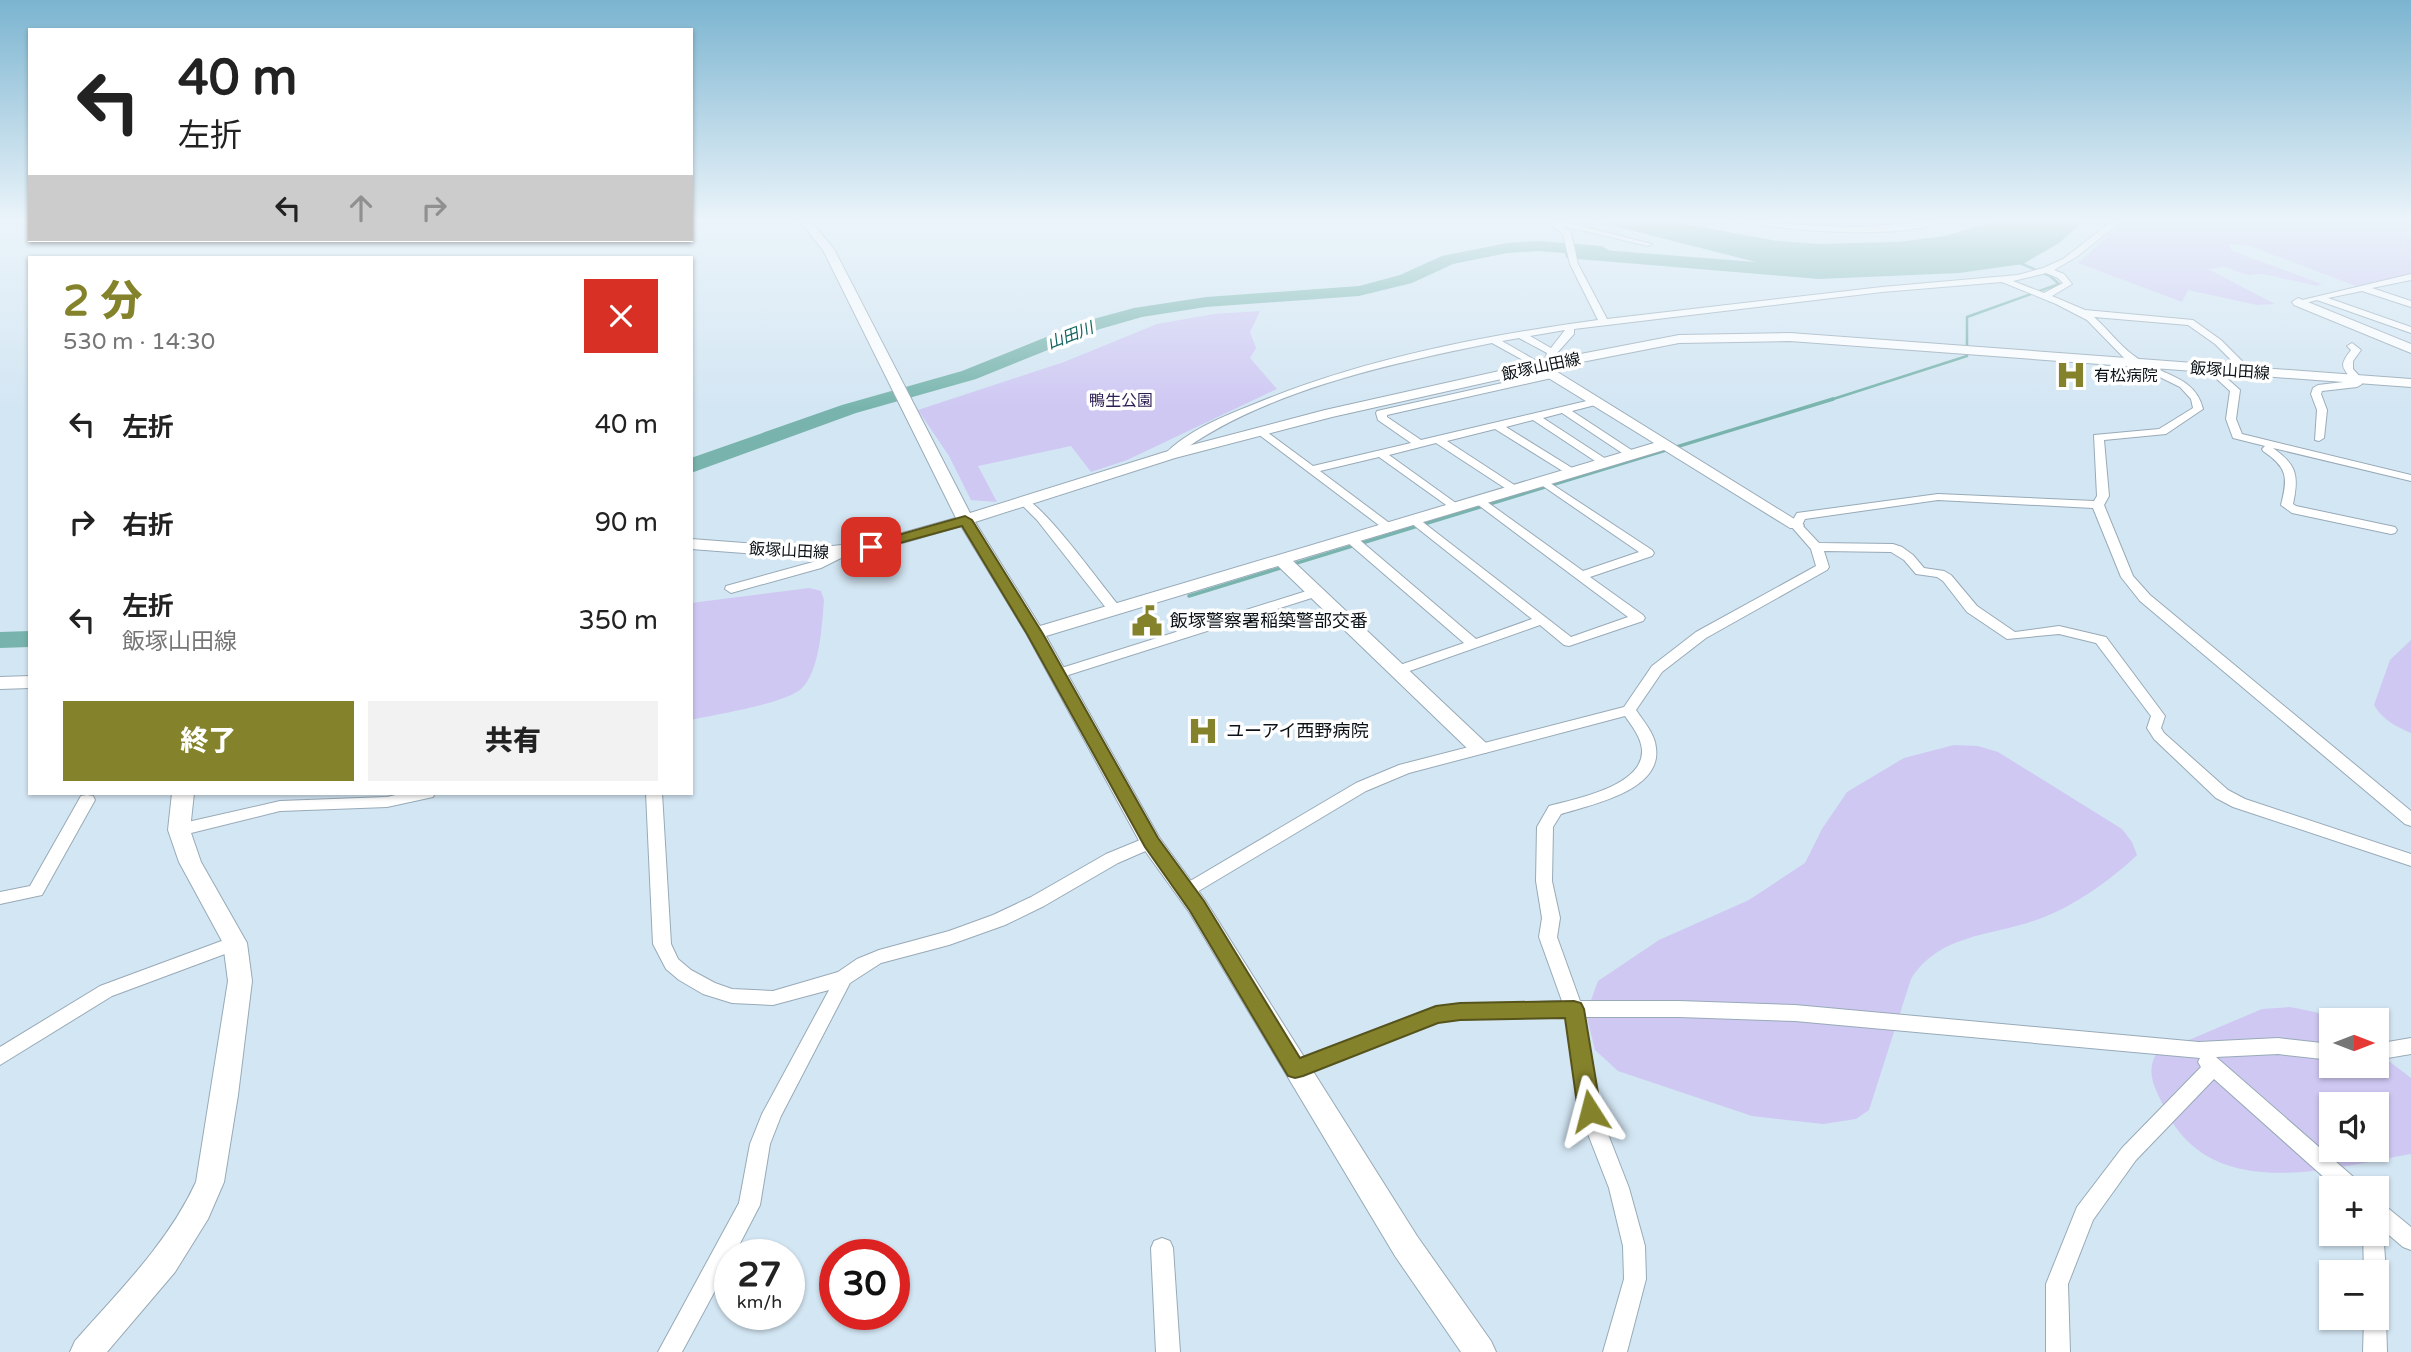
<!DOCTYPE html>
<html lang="ja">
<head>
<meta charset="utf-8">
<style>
	body { margin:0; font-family:"Varela Round","Noto Sans JP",sans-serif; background:#f2f2f2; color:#222; height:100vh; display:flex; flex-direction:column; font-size:26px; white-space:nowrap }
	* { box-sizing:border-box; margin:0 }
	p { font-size:23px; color:#767676 }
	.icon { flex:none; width:38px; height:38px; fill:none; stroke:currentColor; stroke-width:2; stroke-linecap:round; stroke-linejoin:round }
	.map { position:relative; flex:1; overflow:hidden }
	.details { position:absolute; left:28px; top:256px; width:665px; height:539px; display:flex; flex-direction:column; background:#fff; border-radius:0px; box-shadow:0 2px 5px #0004 }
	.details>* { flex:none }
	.top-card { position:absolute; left:28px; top:28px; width:665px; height:214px; border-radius:0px; box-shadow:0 2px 5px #0004; background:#fff; color:#222; overflow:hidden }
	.needle { width:46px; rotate:90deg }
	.controls { position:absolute; left:2319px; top:1008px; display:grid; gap:14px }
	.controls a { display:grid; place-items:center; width:70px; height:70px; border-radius:0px; background:#fff; box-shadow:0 2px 5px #0004; font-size:35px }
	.speed { position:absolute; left:714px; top:1239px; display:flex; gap:14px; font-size:35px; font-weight:700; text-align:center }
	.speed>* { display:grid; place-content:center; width:91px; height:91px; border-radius:50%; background:#fff; box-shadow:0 2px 5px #0004; line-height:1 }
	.speed small { font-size:18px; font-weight:400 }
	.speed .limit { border:10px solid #d22; background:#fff; color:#111 }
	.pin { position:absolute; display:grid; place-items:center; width:60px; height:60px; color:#fff; margin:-30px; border-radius:14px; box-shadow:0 4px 10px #0006 }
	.me { position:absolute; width:77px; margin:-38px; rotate:351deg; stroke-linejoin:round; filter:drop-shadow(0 0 5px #0008) }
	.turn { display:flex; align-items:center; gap:24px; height:147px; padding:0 35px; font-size:32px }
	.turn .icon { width:91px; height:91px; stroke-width:2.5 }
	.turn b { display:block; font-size:49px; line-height:60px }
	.lanes { display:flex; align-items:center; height:66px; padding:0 35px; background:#0003; justify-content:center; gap:35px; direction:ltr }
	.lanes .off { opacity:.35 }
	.round { display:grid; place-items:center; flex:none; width:74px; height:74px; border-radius:0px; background:#f2f2f2 }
	.summary { display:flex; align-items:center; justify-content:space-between; height:119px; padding:0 35px }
	h1 { font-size:42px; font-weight:800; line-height:52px; color:#84822b }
	.action { display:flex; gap:14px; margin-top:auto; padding:14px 35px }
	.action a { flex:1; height:80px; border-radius:0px; background:#84822b; color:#fff; font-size:28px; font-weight:800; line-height:80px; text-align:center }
	.action a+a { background:#f2f2f2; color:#222 }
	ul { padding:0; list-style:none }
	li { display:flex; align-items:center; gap:21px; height:98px; padding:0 35px }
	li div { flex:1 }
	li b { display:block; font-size:26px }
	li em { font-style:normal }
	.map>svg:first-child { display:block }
</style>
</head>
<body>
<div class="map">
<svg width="2411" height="1352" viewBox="0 0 2411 1352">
	<rect width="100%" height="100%" fill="#d3e6f3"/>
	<g fill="#cfc8f3" fill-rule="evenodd">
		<path d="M2126 219H2411V274L2356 286 2250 246 2229 244 2232 251 2322 284 2317 286 2263 274 2248 275 2224 267 2208 269 2275 304 2257 305 2188 290 2182 302 2078 263Z"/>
		<path d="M1260 311 1250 332 1256 348 1250 358 1277 389 1127 460 1091 472 1071 446 978 466 997 502 971 500 949 456 918 410 1064 362 1157 324 1214 314Z"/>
		<path d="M809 588 821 591 824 600C822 624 820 672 801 689 784 704 716 714 691 720V603Z"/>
		<path d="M2411 640V733C2395 726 2383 720 2374 705L2390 660Z"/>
		<path d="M1954 745 1978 746 1998 752 2122 829 2132 842 2137 855C2111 880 2073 907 2039 919 1994 936 1940 933 1911 979L1869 1110 1856 1119 1823 1124 1752 1116 1618 1071 1595 1050 1586 1014 1598 981 1659 940 1749 900 1805 863 1822 829 1847 792 1904 758Z"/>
		<path d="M2290 1007 2315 1012 2332 1020 2331 1066H2376L2377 1052 2411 1078V1154C2330 1168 2211 1205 2165 1109 2156 1090 2145 1074 2156 1054L2262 1009ZM2331 1104H2376V1150H2331Z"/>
	</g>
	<path fill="#78b4ad" d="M1587 219H1658L1777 241 1819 244 1898 242 1945 236 2002 219H2086L2059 243 2023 264 1959 273 1819 279 1566 258 1564 247 1756 262Z"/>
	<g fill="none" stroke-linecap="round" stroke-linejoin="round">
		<path stroke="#78b4ad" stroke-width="2.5" d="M1827 401 1967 356V317L2059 284 2050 276 2020 263"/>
		<path stroke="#78b4ad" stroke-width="3.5" d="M1189 596 1833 399"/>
		<g fill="#78b4ad" fill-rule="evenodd">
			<path d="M1538 241 1602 246 1610 251 1602 256 1538 251 1507 253 1453 264 1412 283 1359 296 1206 307 1142 317 1100 329 976 379 856 413 691 473V458L842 405 962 371 1086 321 1134 308 1206 297 1359 286 1400 275 1442 256 1507 243Z"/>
			<path d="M30 631V647L0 648V632Z"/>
		</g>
		<g stroke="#98aab7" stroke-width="2">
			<g id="street">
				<path d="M1544 219H1553L1652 244 1648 246 1563 226 1571 233 1578 264 1607 319 1882 287 2018 275 2043 268 2063 259 2115 219H2124L2078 256 2054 270 2064 274 2072 284 2052 296 2085 310 2193 320 2221 340 2252 371 2244 373 2215 344 2188 325 2094 317C2108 329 2118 344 2133 355 2157 375 2195 374 2203 409L2166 434 2104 440 2109 496 2104 505 2133 576 2150 595 2411 811V826L2405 824 2140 601 2121 577 2093 508 1938 500 1805 519 1802 525 1819 543 1893 544 1902 547 1913 555 1924 568 1944 571 1951 575 1977 606 2015 632 2059 626 2106 637 2165 716 2161 728 2164 733 2228 790 2245 799 2411 854V866L2233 807 2216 798 2154 739 2147 728 2151 716 2096 643 2059 634 2007 639 1967 612 1943 581 1937 577 1916 574 1904 560 1891 552 1824 551 1829 567 1827 570 1706 638 1662 672 1636 710C1644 722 1655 734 1656 748 1662 791 1590 805 1561 814L1553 827 1552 881 1560 918 1557 937 1580 1001H1679L1795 1005 2199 1042 2278 1038 2331 1044V1060L2278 1054 2216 1057 2358 1181 2361 1188H2336L2214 1079 2136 1160 2093 1220 2068 1284 2070 1352H2046V1284L2077 1207 2122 1148 2201 1067 2198 1062 2200 1058 1795 1021 1679 1017H1584L1599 1111 1629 1188 1645 1246 1646 1279 1627 1352H1603L1624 1279 1623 1246 1609 1188 1579 1111 1566 1017H1518L1437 1021 1302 1075 1295 1077 1288 1075 1285 1069 1288 1063 1436 1006 1562 1001 1539 937 1542 918 1536 881 1537 827 1549 806C1575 799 1644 786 1642 750 1641 737 1632 726 1625 716L1409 773 1366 791 1192 895 1186 897 1180 895 1178 891 1180 887 1356 783 1399 765 1624 707 1652 666 1696 632 1816 566 1811 549 1790 525 1797 513 1938 494 2094 501 2097 496 2094 435 2159 429 2193 408 2191 399 2180 387 2127 361 2087 320 2056 304 2002 282 1882 292 1574 329V334L1557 353 1555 359 1558 363 1553 366 1545 360 1547 353 1519 338 1502 341 1542 364 1544 366 1539 369 1492 343C1388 364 1259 392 1174 457L1170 458 1164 455C1187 431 1222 417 1252 405 1362 359 1481 336 1598 320L1570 264 1563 234ZM2046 273 2058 278 2063 283 2044 293 2013 281ZM1565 330 1551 348 1530 336Z"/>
				<path d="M1730 219 1812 226 1865 227 1946 219C1908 240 1811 231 1767 226 1755 225 1740 224 1730 219Z"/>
				<path d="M2411 274V280L2372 288 2411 301V307L2362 291 2328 298 2411 327V333L2317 300 2298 305 2294 302Z"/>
				<path d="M2352 343 2361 350 2353 361V369L2362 379V384L2357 387 2322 391 2321 394 2327 410 2324 438 2319 441 2315 440 2317 410 2311 394 2313 388 2318 385 2352 381C2343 366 2338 367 2351 350L2347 346Z"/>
				<path d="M2207 366H2213L2240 390 2236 419 2242 434 2411 475V481L2273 448C2297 465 2299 476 2293 504L2296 506 2395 527 2397 530 2395 533 2391 534 2292 513 2281 505C2288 477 2288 468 2263 451L2262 449 2265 446 2233 438 2226 419 2230 391 2207 370Z"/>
				<path d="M1552 372 1556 373V377L1387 415V417L1421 440 1595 399 1599 400V404L1572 411 1636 453V457H1628L1562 413 1543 418 1609 461V465H1601L1533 420 1506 427 1577 471V475H1569L1495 429 1447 441 1519 488V492H1511L1436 443 1389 455 1460 506V510L1456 512 1379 457 1320 471 1392 525 1394 528 1392 531 1388 532 1254 431 1255 429H1263L1313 466 1411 443 1378 420 1376 413 1377 411Z"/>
				<path d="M1544 479 1652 550 1654 553 1652 556 1590 577 1643 615 1645 618 1643 621 1569 646 1564 645 1540 625 1404 673H1394L1392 670 1394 667 1464 643 1347 542 1345 539 1347 536H1355L1476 639 1532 619 1411 523V517L1415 516 1571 637 1628 617 1473 501 1479 498 1483 499 1583 571 1639 552 1540 484V480Z"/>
				<path d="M1025 499C1045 506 1102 586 1120 607L1122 610 1120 613H1110L1037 520 1021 504V500Z"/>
				<path d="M843 548 847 549 849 552 847 555 821 568 731 593 725 589 726 586 813 562Z"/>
				<path d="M1316 588 1322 592 1321 595 1062 677 1057 678 1050 674 1052 671Z"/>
				<path d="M404 793H435L433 797 387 807 280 811 179 836 173 834 171 830 173 826 179 824 280 801 387 797Z"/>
				<path d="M646 793H662L671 944 678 959 691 970 715 983 732 989 773 991 838 972 857 959 879 950 949 931 993 915 1031 897 1106 854 1145 838H1157L1159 842 1157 846 1118 863 1044 906 1005 925 949 945 881 963 850 983 781 1116 770 1144 760 1205 734 1255H730V1263L682 1352H658L739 1203 750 1144 762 1114 829 990 773 1005 732 1003 703 994 679 980 666 969 653 944Z"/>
				<path d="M87 795 93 796 95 800 42 895 0 904V892L30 886 81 796Z"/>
				<path d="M235 936 241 938 244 943 241 948 112 996 0 1065V1047L100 986Z"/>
				<path d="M2411 1038V1054L2376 1060V1044Z"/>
				<path d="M2376 1201 2383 1204 2411 1227V1250L2403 1247 2383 1230 2386 1272 2383 1280 2376 1282V1272H2364L2363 1234H2376Z"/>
				<path d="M1162 1238 1170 1241 1173 1248 1180 1352H1156L1151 1248 1154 1241Z"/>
				<path d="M2376 1307 2383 1310 2386 1318 2387 1352H2363L2364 1318H2376Z"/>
			</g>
		</g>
		<g stroke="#98aab7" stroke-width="2">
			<g id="secondary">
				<path d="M798 219H809L834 249 970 513 1165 452 1325 410 1539 362 1679 335 1790 333 2411 379V387L1790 341 1679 343 1551 368 1804 525 1802 528H1790L1664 450 1293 561 1486 743 1489 748 1486 753H1472L1278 566 1046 636 1159 837 1205 900 1417 1236 1491 1341 1496 1352H1461L1395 1256 1189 912 1143 848 1026 633 961 526 871 552 813 558 691 549V539L813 548 870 542 956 518 823 250ZM1537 371 1654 443 1040 626 975 522 1175 458 1332 417Z"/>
				<path d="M2298 298 2411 344V353L2294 305 2292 302Z"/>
				<path d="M30 676V688L0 689V677Z"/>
				<path d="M172 793H194L190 830 201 862 247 943 252 981 238 1095 224 1182 208 1219 175 1272 107 1352H70L75 1341C119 1291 168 1243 196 1182L228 981 223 943 179 862 168 830Z"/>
			</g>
		</g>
		<use href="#street" fill="#fff" fill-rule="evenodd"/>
		<use href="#secondary" fill="#fff" fill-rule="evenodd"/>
	</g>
	<linearGradient id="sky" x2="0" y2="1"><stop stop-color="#7bb4d0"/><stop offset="0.54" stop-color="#ebf4fa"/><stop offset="1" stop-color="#ebf4fa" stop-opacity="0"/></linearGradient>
	<rect width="2411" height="408" fill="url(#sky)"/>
	<path fill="#84822b" stroke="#56541c" stroke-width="2" d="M965 516 972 520 1043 634 1158 838 1204 901 1300 1058 1436 1006 1460 1003 1574 1001 1581 1003 1584 1009 1601 1111 1598 1118 1590 1121 1582 1118 1578 1111 1565 1018 1460 1020 1438 1023 1303 1076 1295 1078 1288 1076 1190 911 1145 847 1027 634 962 526 871 551 864 547 866 544Z"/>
	<defs>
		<g id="hospital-bare" transform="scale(2.415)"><path d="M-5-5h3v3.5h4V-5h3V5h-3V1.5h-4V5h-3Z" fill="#84822b" stroke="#fff" stroke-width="2.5" paint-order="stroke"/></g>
		<g id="civic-bare" transform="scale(2.415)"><path d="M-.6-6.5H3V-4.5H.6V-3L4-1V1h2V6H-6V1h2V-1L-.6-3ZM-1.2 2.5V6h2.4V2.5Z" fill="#84822b" stroke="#fff" stroke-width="2.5" paint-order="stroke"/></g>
	</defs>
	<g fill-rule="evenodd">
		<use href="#hospital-bare" x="2071" y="375"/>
		<use href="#civic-bare" x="1147" y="621"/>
		<use href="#hospital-bare" x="1203" y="731"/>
	</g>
	<g text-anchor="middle" stroke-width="7" stroke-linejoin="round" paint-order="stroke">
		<g font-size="16" font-style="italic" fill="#0f635d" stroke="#fff">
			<text transform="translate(1070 335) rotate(-21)" y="6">山田川</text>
		</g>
		<g font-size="16" fill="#0b1116" stroke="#fff">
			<text transform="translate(1541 366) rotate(-12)" y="6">飯塚山田線</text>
			<text transform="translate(2230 370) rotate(4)" y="6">飯塚山田線</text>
			<text transform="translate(789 550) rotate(3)" y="6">飯塚山田線</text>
		</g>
		<g font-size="16" fill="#0b1116" stroke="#fff" text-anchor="start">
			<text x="2094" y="381">有松病院</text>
		</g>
		<g font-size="16" fill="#2c1e53" stroke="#fff">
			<text x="1121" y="406">鴨生公園</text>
		</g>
		<g font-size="18" fill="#0b1116" stroke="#fff" text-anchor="start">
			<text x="1170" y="627">飯塚警察署稲築警部交番</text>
			<text x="1226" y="737">ユーアイ西野病院</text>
		</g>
	</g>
</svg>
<div class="controls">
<a><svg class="needle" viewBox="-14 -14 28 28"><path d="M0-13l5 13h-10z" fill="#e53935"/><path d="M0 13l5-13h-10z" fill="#767676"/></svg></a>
<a><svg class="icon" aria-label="sound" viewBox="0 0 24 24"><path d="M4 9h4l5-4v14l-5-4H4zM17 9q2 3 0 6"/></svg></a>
<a>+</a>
<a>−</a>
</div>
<div class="speed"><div>27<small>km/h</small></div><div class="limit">30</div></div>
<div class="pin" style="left:871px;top:547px;background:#d93025"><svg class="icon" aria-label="arrive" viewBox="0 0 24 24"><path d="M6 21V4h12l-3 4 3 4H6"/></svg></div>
<svg class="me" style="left:1590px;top:1111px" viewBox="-20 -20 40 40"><path d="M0-17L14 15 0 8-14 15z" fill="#84822b" stroke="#fff" stroke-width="4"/></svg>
<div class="top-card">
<div class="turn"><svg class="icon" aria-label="left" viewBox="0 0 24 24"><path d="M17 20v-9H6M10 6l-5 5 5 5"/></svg><div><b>40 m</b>左折</div></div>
<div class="lanes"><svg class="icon" aria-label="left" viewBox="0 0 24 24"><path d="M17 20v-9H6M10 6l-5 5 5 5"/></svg><svg class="icon off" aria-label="ahead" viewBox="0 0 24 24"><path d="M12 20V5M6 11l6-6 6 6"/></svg><svg class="icon off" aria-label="right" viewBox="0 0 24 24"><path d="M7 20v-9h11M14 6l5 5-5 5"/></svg></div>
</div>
<section class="details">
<div class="summary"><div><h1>2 分</h1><p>530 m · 14:30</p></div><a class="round" style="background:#d93025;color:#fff"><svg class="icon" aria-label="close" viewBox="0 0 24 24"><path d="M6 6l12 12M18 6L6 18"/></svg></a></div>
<ul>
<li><svg class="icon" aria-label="left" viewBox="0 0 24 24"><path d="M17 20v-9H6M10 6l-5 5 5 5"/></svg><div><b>左折</b></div><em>40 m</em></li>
<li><svg class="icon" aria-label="right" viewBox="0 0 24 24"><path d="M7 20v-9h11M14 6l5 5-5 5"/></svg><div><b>右折</b></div><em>90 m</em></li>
<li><svg class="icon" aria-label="left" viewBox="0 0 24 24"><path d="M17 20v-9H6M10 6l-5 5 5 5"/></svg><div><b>左折</b><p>飯塚山田線</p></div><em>350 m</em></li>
</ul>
<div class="action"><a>終了</a><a>共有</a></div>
</section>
</div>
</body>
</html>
